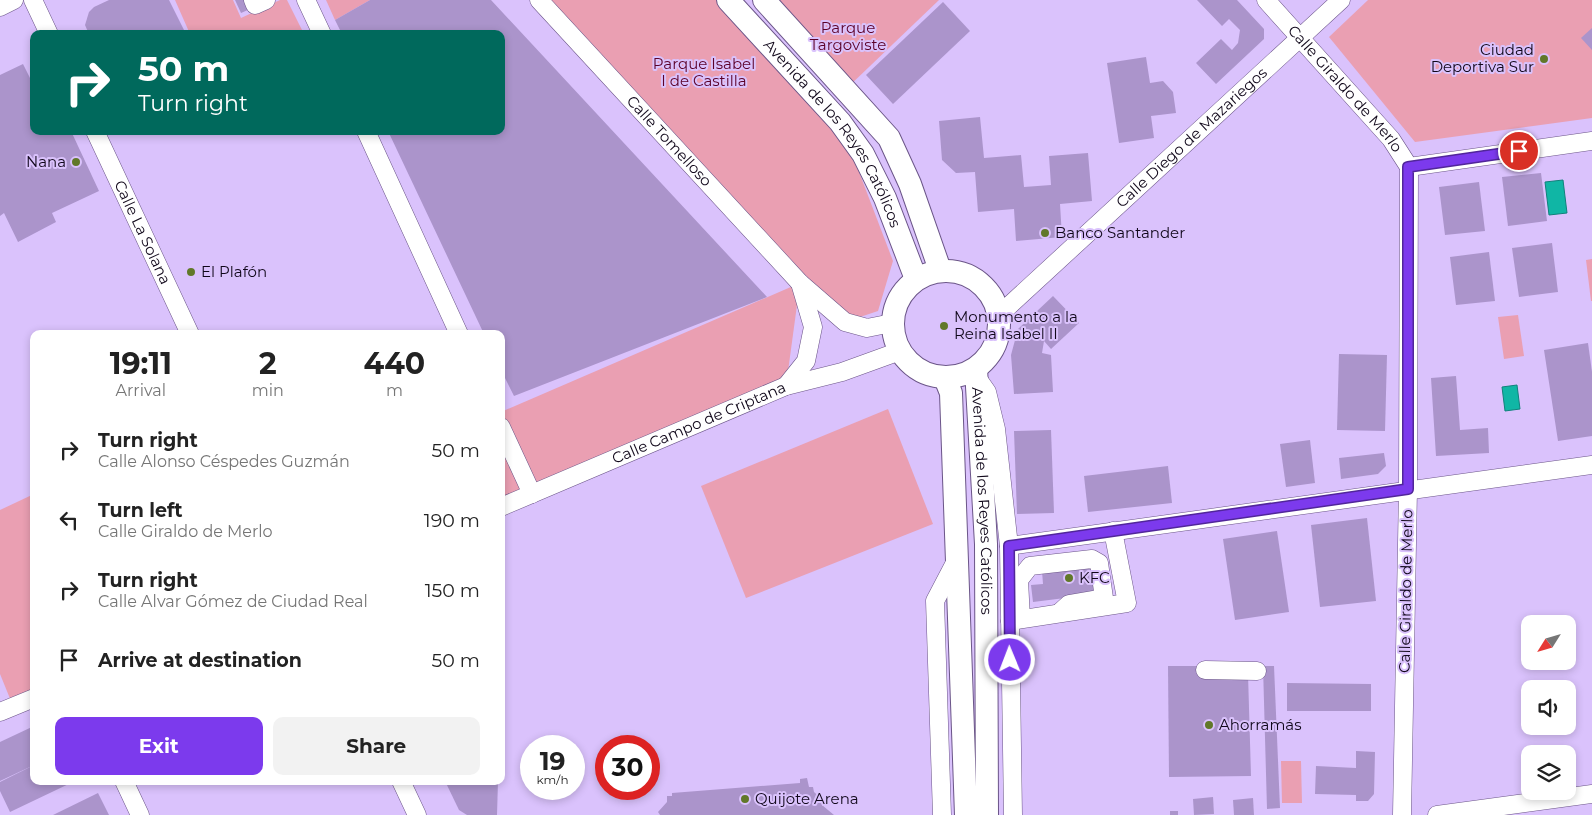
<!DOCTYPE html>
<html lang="en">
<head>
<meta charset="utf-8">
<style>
	body { margin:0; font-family:Montserrat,sans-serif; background:#f2f2f2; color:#222; height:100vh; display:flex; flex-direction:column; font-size:19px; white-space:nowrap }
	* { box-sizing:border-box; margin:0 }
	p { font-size:16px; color:#767676 }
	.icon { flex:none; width:28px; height:28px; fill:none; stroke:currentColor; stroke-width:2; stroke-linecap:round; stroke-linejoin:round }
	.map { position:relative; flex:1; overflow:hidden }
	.details { position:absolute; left:30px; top:330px; width:475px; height:455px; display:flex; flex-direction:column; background:#fff; border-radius:10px; box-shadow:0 2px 8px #0003 }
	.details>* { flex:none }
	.top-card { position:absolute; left:30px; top:30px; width:475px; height:105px; border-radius:10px; box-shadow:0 2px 8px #0003; background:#00695c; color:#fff; overflow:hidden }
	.needle { width:32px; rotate:233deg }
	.tools { position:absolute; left:1521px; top:615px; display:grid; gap:10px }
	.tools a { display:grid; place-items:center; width:55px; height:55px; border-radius:10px; background:#fff; box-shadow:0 2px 8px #0003; font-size:25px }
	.speed { position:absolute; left:520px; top:735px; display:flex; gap:10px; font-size:25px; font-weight:700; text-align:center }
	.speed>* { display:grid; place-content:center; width:65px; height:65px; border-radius:50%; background:#fff; box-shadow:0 2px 8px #0003; line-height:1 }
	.speed small { font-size:12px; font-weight:400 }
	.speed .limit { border:8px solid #d22; background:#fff; color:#111 }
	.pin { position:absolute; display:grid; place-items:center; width:42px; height:42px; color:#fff; margin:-21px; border:2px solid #fff; border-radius:50%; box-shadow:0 1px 5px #0007 }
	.me { position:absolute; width:55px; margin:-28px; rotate:359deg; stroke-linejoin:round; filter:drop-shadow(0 0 4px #0008) }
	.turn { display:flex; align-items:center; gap:18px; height:105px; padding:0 25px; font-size:22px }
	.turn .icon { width:65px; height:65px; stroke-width:2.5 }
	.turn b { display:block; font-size:35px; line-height:42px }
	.eta { display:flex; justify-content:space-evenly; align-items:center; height:85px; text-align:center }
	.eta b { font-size:30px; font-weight:700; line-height:35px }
	.primary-button { display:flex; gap:10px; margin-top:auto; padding:10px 25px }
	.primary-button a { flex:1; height:58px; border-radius:10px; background:#7c3aed; color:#fff; font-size:20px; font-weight:700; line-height:58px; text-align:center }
	.primary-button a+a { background:#f2f2f2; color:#222 }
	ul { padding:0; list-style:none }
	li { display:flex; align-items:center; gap:15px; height:70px; padding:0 25px }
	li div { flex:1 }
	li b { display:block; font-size:19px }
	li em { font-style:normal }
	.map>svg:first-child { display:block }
</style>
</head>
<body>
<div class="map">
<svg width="1592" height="815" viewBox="0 0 1592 815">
	<rect width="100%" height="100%" fill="#dac2fc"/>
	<g fill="#ea9fb2">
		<path d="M175 0H233L241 18 280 0H287L304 34H190Z"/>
		<path d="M326 0H370L335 20Z"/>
		<path d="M545 0H728L840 122 893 261 878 311 845 322Z"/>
		<path d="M764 0H939L846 89Z"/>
		<path d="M1368 0H1592V118L1415 142 1329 37Z"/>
		<path d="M1592 259V301H1591L1586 260Z"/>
		<path d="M800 283 786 386 501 504V412Z"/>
		<path d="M1518 315 1524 356 1504 359 1498 317Z"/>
		<path d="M888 409 933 524 746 598 701 486Z"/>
		<path d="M34 494V698L13 706 0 674V510Z"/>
		<path d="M1281 761H1301L1302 803H1282Z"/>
	</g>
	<g fill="#10b6a5" stroke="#10827b">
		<path d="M1563 180 1567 213 1549 215 1545 182Z"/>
		<path d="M1517 385 1520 409 1505 411 1502 387Z"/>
	</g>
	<g fill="#ab94cb">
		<path d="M109 0H169L186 34H89L85 25 89 12 94 7Z"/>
		<path d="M235 0H246L250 9 241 13Z"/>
		<path d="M370 0H491L767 297 514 396 501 370V334H484L388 131H501V34H342L335 20Z"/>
		<path d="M1197 0H1237L1264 29V39L1216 84 1196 63 1221 39 1232 50 1238 43 1240 30 1229 19 1222 26Z"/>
		<path d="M943 2 970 31 893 104 866 75Z"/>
		<path d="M1592 28V50L1581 38Z"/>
		<path d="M1146 57 1150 83 1163 81 1173 92 1176 113 1151 116 1154 138 1119 143 1107 63Z"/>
		<path d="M23 64 34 86V131H71L99 191 52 213 56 222 18 242 4 213 0 216V75Z"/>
		<path d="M980 117 984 158 1021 155 1024 187 1051 185 1049 156 1088 153 1092 201 1060 204 1062 237 1016 241 1014 209 978 212 975 172 956 173 942 160 939 121Z"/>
		<path d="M1541 173 1547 221 1508 226 1502 177Z"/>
		<path d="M1479 182 1485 231 1445 235 1439 187Z"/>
		<path d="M1552 243 1558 292 1519 297 1512 248Z"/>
		<path d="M1489 252 1495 301 1456 305 1450 257Z"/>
		<path d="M1053 296 1079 323 1051 349 1044 341 1042 353 1051 355 1053 392 1014 394 1011 355 1018 329Z"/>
		<path d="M1588 343 1592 372V436L1558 441 1544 350Z"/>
		<path d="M1339 354 1387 355 1385 431 1337 430Z"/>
		<path d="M1456 376 1460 430 1488 428 1489 453 1436 456 1431 378Z"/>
		<path d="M1051 430 1054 513 1017 514 1014 431Z"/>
		<path d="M1310 440 1315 483 1286 487 1280 444Z"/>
		<path d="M1384 453 1386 466 1378 474 1341 479 1339 458Z"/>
		<path d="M1168 466 1172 503 1088 512 1084 476Z"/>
		<path d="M1367 518 1376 601 1320 607 1311 525Z"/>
		<path d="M1277 531 1289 612 1235 620 1223 539Z"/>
		<path d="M1094 565 1097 594 1033 602 1031 585 1043 584 1042 571Z"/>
		<path d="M1168 666H1205L1248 674 1251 776 1169 777Z"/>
		<path d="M1263 666H1274L1280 808 1267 809Z"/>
		<path d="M1287 683 1371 684V711H1287Z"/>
		<path d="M34 726V765L0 781V742Z"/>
		<path d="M1356 751 1375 752 1374 794 1368 801H1356V795L1315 794 1316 766 1356 768Z"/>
		<path d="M34 765V781H75L10 812 0 791V782Z"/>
		<path d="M807 778 809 787H813L814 792 825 802 822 805 834 815H660L658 812 667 802V796H672V793L800 783V779Z"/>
		<path d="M445 781H498L497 815H467L459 810Z"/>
		<path d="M98 793 109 815H53Z"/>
		<path d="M1213 797 1214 814 1194 815 1193 799Z"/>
		<path d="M1253 798 1254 815H1234L1233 800Z"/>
		<rect x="1170" y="811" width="8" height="4"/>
	</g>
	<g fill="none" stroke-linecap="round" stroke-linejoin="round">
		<g stroke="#6b5588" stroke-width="19">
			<g id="minor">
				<path d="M33 0 49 34"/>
				<path d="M253 0 255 5 266 0"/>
				<path d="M306 0 322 34"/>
				<path id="s1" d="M539 0 800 283 845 322 867 328 892 323"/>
				<path id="s2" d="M1266 0 1391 139 1409 167 1408 489 1402 815"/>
				<path d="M0 7 14 0"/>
				<path id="s3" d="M95 131 190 334"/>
				<path d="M366 131 459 334"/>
				<path d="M1409 167 1592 141"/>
				<path id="s4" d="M999 315 1341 0"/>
				<path d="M980 382 987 392 996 429 1009 546 1013 815"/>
				<path d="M786 386 806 361 813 327 800 283"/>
				<path d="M501 427 532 494"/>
				<path id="s5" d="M501 507 786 386 842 372 900 351"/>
				<path d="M1009 546 1592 465"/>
				<path d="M1021 619 1019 580 1030 566 1092 559 1099 563 1104 598 1069 604 1059 613"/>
				<path d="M1010 621 1127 603 1113 531"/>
				<path d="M1205 670 1257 671"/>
				<path d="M0 712 34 698"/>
				<path d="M124 781 140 815"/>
				<path d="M401 781 417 815"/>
				<path d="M942 815 935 601 957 559"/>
				<path d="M1437 815 1592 794"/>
			</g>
		</g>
		<g stroke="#6b5588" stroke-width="24">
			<g id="major">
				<path id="s6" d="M728 0 840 122 863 154 885 198 916 279"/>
				<path d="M764 0 889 138 910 184 940 270"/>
				<circle cx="946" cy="324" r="53"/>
				<path id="s7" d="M976 369 986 544 987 815"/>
				<path d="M945 378 951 393 966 815"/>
			</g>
		</g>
		<use href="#minor" stroke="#fff" stroke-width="18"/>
		<use href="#major" stroke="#fff" stroke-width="22"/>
	</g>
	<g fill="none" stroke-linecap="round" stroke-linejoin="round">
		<g stroke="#51269a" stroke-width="12">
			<path id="route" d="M1010 660 1009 546 1408 489V167L1519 151"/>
		</g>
		<use href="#route" stroke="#7c3aed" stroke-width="9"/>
	</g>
	<g fill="#617829" stroke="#dac2fc" stroke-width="2">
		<circle cx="1544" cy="59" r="5"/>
		<circle cx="76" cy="162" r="5"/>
		<circle cx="1045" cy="233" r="5"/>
		<circle cx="191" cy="272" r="5"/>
		<circle cx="944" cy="326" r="5"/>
		<circle cx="1069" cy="578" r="5"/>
		<circle cx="1209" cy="725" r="5"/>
		<circle cx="745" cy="799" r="5"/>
	</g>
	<g text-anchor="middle" stroke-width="4" stroke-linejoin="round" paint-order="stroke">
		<g font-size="15" fill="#5b0128" stroke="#dac2fc">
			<text x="848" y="33">Parque<tspan x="848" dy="17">Targoviste</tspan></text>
			<text x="704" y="69">Parque Isabel<tspan x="704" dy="17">I de Castilla</tspan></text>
		</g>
		<g font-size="15" fill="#10071a" stroke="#dac2fc" text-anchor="start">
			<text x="1534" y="55" text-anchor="end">Ciudad<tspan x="1534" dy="17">Deportiva Sur</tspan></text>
			<text x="66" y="167" text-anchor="end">Nana</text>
			<text x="1055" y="238">Banco Santander</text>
			<text x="201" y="277">El Plafón</text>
			<text x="954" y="322">Monumento a la<tspan x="954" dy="17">Reina Isabel II</tspan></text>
			<text x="1079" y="583">KFC</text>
			<text x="1219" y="730">Ahorramás</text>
			<text x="755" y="804">Quijote Arena</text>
		</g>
		<g font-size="15" fill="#10071a" stroke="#dac2fc">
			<text dy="5" stroke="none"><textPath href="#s2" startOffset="119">Calle Giraldo de Merlo</textPath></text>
			<text dy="5" stroke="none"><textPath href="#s6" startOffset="171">Avenida de los Reyes Católicos</textPath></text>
			<text dy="5" stroke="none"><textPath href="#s4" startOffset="262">Calle Diego de Mazariegos</textPath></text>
			<text dy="5" stroke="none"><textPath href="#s1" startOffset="192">Calle Tomelloso</textPath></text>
			<text dy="5" stroke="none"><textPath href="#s3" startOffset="112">Calle La Solana</textPath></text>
			<text dy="5" stroke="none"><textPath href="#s5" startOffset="215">Calle Campo de Criptana</textPath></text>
			<text dy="5" stroke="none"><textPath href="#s7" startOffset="132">Avenida de los Reyes Católicos</textPath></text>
			<text transform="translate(1406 591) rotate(-89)" y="5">Calle Giraldo de Merlo</text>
		</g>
	</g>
</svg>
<div class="tools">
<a><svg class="needle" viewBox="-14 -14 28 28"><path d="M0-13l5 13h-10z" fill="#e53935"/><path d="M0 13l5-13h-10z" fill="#767676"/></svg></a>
<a><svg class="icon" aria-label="sound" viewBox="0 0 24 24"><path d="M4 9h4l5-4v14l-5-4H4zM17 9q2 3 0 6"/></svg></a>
<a><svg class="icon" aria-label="layers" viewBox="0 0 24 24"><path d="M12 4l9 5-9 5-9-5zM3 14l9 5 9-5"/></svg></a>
</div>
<div class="speed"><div>19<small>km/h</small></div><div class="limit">30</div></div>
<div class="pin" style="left:1519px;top:151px;background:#d93025"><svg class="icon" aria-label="arrive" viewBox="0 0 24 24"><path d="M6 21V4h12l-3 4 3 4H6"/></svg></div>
<svg class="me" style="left:1010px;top:660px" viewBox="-20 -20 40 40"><circle r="17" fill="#7c3aed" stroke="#fff" stroke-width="3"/><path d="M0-11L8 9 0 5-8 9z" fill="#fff"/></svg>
<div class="top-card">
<div class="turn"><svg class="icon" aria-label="right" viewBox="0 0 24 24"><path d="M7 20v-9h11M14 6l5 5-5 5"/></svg><div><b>50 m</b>Turn right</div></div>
</div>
<section class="details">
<div class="eta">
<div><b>19:11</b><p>Arrival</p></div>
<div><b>2</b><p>min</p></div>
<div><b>440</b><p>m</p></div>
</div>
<ul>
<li><svg class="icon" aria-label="right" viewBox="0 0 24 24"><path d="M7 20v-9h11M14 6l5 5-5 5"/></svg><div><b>Turn right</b><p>Calle Alonso Céspedes Guzmán</p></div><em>50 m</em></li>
<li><svg class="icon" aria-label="left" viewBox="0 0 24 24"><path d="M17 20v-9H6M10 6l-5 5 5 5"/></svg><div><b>Turn left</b><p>Calle Giraldo de Merlo</p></div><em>190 m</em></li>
<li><svg class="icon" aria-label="right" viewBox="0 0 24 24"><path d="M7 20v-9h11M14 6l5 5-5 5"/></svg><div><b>Turn right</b><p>Calle Alvar Gómez de Ciudad Real</p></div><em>150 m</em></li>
<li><svg class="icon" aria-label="arrive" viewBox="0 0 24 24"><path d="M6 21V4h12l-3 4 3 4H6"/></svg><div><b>Arrive at destination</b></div><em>50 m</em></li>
</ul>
<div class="primary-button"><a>Exit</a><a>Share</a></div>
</section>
</div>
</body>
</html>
